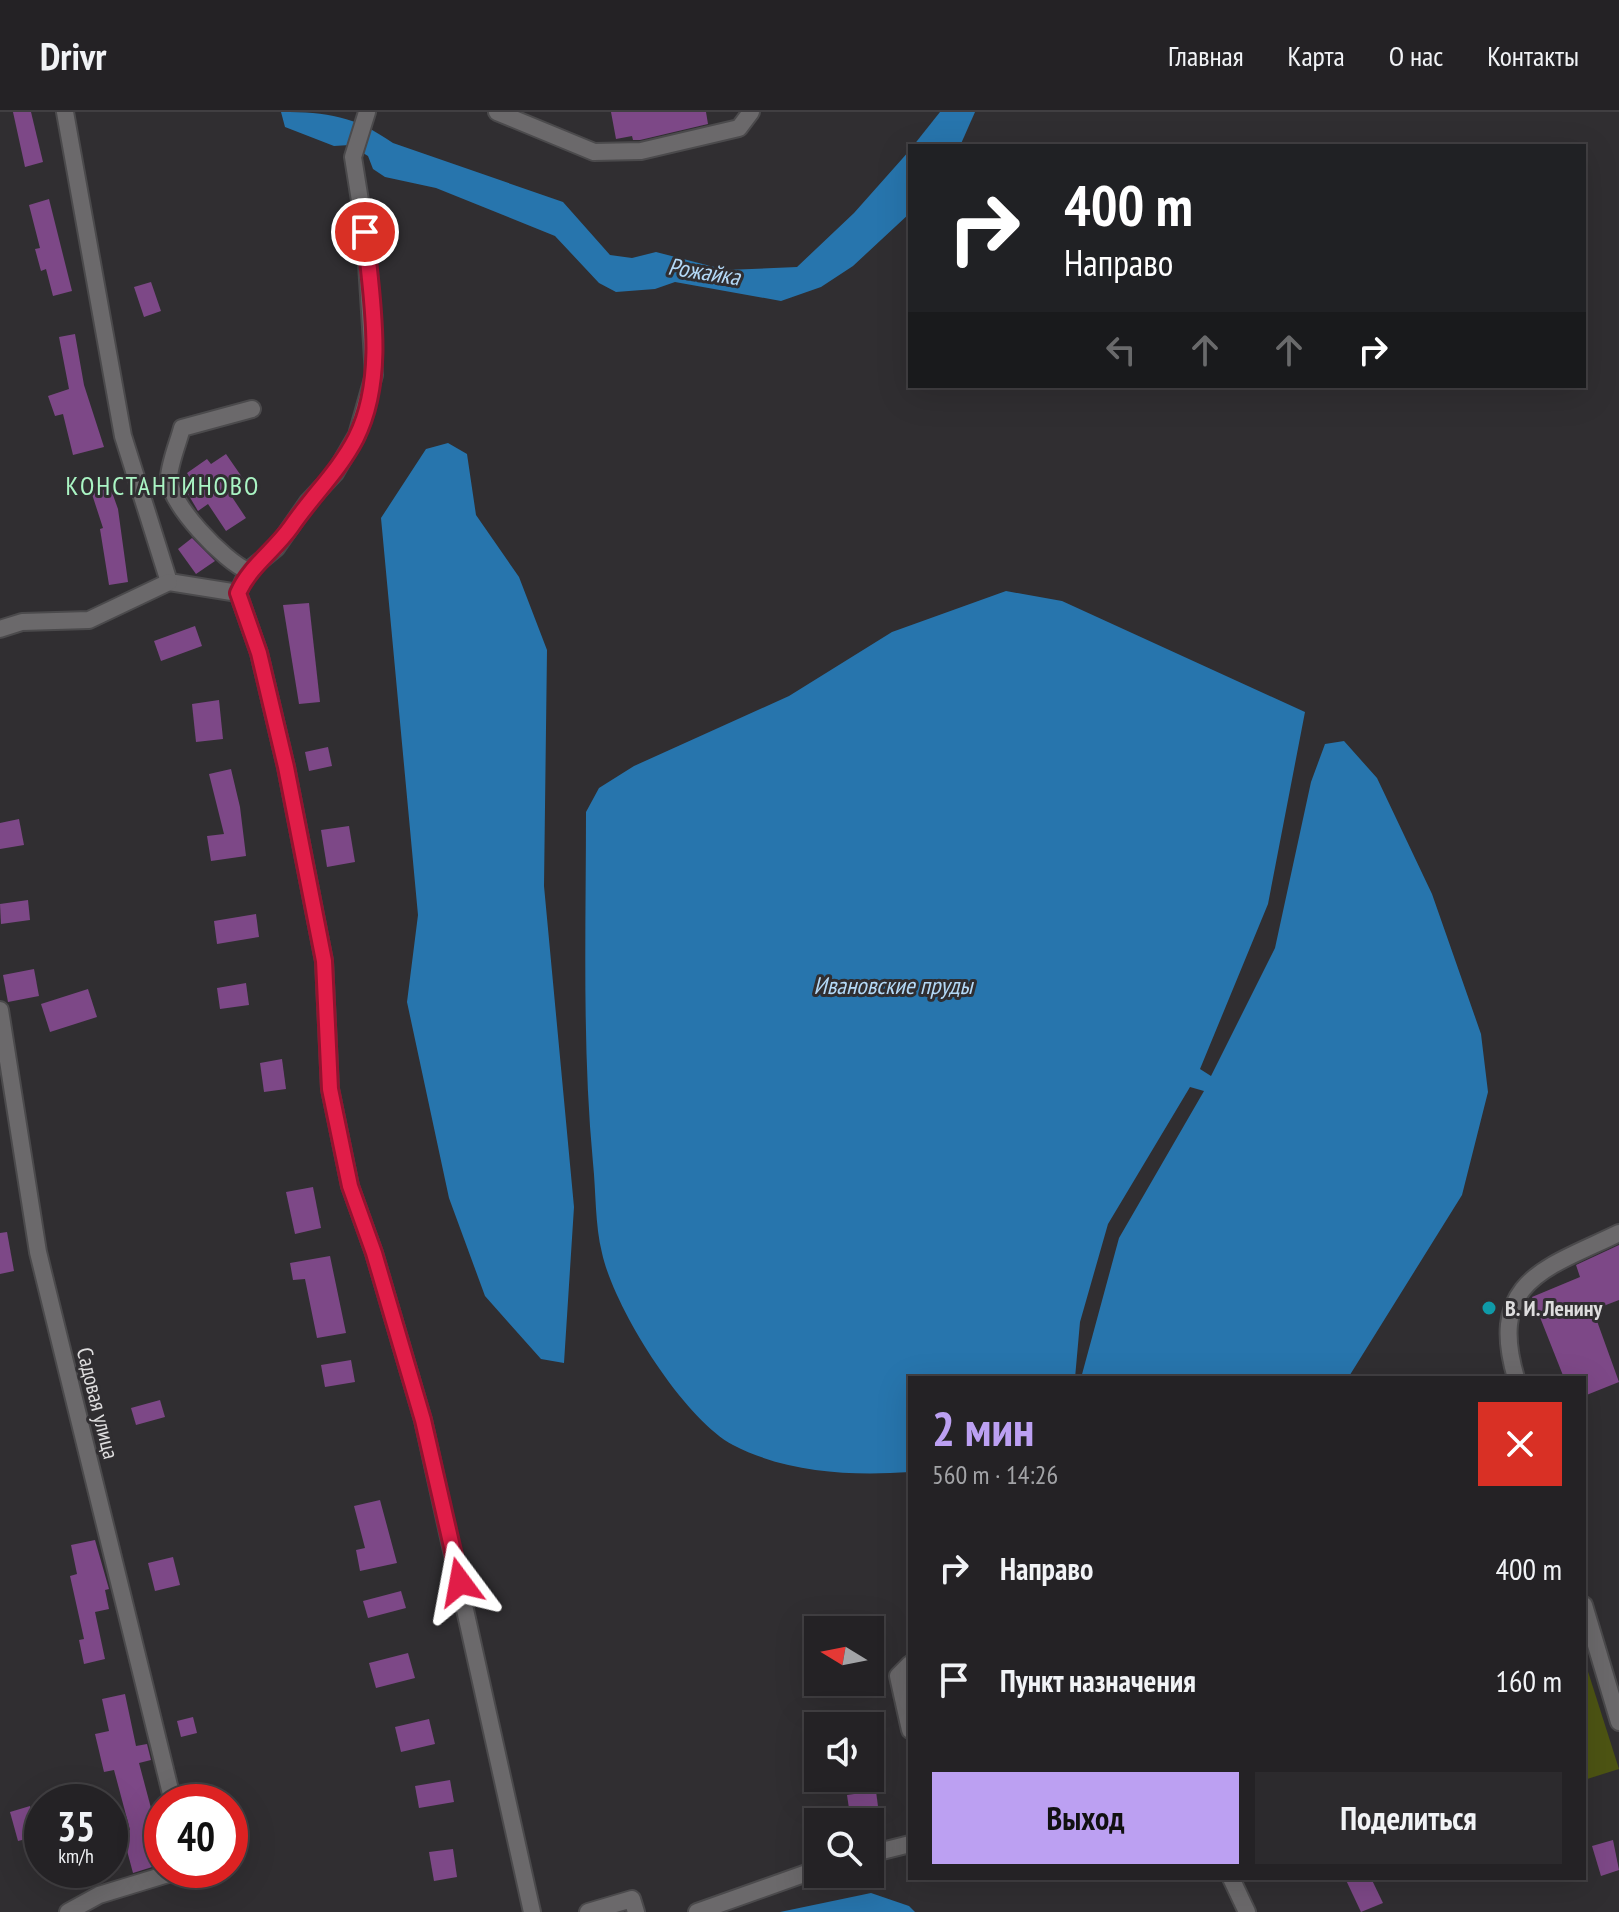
<!DOCTYPE html>
<html lang="ru">
<head>
<meta charset="utf-8">
<style>
	body { margin:0; font-family:"PT Sans Narrow",sans-serif; background:#2c2a2d; color:#f1f3f6; height:100vh; display:flex; flex-direction:column; font-size:30px; white-space:nowrap }
	* { box-sizing:border-box; margin:0 }
	p { font-size:26px; color:#a3a4a7 }
	.icon { flex:none; width:44px; height:44px; fill:none; stroke:currentColor; stroke-width:2; stroke-linecap:round; stroke-linejoin:round }
	.map { position:relative; flex:1; overflow:hidden }
	.panel { position:absolute; left:908px; top:1264px; width:678px; height:504px; display:flex; flex-direction:column; background:#242225; border-radius:0px; box-shadow:0 8px 32px #0002,0 0 0 2px #413f42 }
	.panel>* { flex:none }
	.banner { position:absolute; left:908px; top:32px; width:678px; height:244px; border-radius:0px; box-shadow:0 8px 32px #0002,0 0 0 2px #413f42; background:#202124; color:#fff; overflow:hidden }
	.needle { width:52px; rotate:280deg }
	.fabs { position:absolute; left:804px; top:1504px; display:grid; gap:16px }
	.fabs a { display:grid; place-items:center; width:80px; height:80px; border-radius:0px; background:#242225; box-shadow:0 8px 32px #0002,0 0 0 2px #413f42; font-size:40px }
	.speed { position:absolute; left:24px; top:1672px; display:flex; gap:16px; font-size:40px; font-weight:700; text-align:center }
	.speed>* { display:grid; place-content:center; width:104px; height:104px; border-radius:50%; background:#242225; box-shadow:0 8px 32px #0002,0 0 0 2px #413f42; line-height:1 }
	.speed small { font-size:20px; font-weight:400 }
	.speed .limit { border:12px solid #d22; background:#fff; color:#111 }
	.pin { position:absolute; display:grid; place-items:center; width:68px; height:68px; color:#fff; margin:-34px; border:4px solid #fff; border-radius:50%; box-shadow:0 2px 8px #0007 }
	.me { position:absolute; width:88px; margin:-44px; rotate:347deg; stroke-linejoin:round; filter:drop-shadow(0 0 6px #0008) }
	.turn { display:flex; align-items:center; gap:28px; height:168px; padding:0 24px; font-size:36px }
	.turn .icon { width:104px; height:104px; stroke-width:2.5 }
	.turn b { display:block; font-size:56px; line-height:68px }
	.lanes { display:flex; align-items:center; height:76px; padding:0 24px; background:#0003; justify-content:center; gap:40px; direction:ltr }
	.lanes .off { opacity:.35 }
	.round { display:grid; place-items:center; flex:none; width:84px; height:84px; border-radius:0px; background:#2c2a2d }
	.summary { display:flex; align-items:center; justify-content:space-between; height:136px; padding:0 24px }
	h1 { font-size:48px; font-weight:700; line-height:60px; color:#bca0f2 }
	.cta { display:flex; gap:16px; margin-top:auto; padding:16px 24px }
	.cta a { flex:1; height:92px; border-radius:0px; background:#bca0f2; color:#111; font-size:32px; font-weight:700; line-height:92px; text-align:center }
	.cta a+a { background:#2c2a2d; color:#f1f3f6 }
	ul { padding:0; list-style:none }
	li { display:flex; align-items:center; gap:24px; height:112px; padding:0 24px }
	li div { flex:1 }
	li b { display:block; font-size:30px }
	li em { font-style:normal }
	header { display:flex; align-items:center; gap:48px; box-sizing:border-box; height:112px; padding:0 40px; background:#242225; border-bottom:2px solid #413f42 }
	header strong { font-size:38px }
	nav { display:flex; gap:44px; margin-inline-start:auto; font-size:28px }
	.map>svg:first-child { display:block }
</style>
</head>
<body>
<header>
<strong>Drivr</strong>
<nav><a>Главная</a><a>Карта</a><a>О нас</a><a>Контакты</a></nav>
</header>
<div class="map">
<svg width="1619" height="1800" viewBox="0 0 1619 1800">
	<rect width="100%" height="100%" fill="#302e31"/>
	<path fill="#4d5413" d="M1584 1547 1619 1657 1584 1668Z"/>
	<g fill="#2775ad">
		<path d="M281 0C328 0 354 4 393 31L563 90 610 143 632 146 656 140 726 158 797 155 854 101 910 38V101L853 154 821 175 781 189 675 170 655 177 616 180 599 171 555 124 436 76 385 65 373 57 368 44 350 33 334 34 285 15Z"/>
		<path d="M940 0H975L960 34H913Z"/>
		<path d="M448 331 467 342 476 403 519 465 547 538 544 774 574 1095 564 1251 541 1247 485 1184 449 1086 407 890 418 803 381 406 426 337Z"/>
		<path d="M1006 479 1062 489 1305 600 1268 792 1200 957 1211 964 1275 836 1311 670 1325 632 1344 629 1377 666 1432 782 1481 922 1488 980 1462 1083 1348 1266H1081L1119 1126 1204 979 1190 975 1108 1112 1080 1210 1075 1266H910V1360C851 1364 787 1361 733 1333 683 1306 614 1196 602 1141 595 1113 596 1080 593 1051 582 934 586 817 586 700L599 676 634 654 789 584 892 520Z"/>
		<path d="M871 1781 909 1794 915 1800H780Z"/>
	</g>
	<g fill="#7d4887">
		<path d="M13 0H31L43 50 25 55Z"/>
		<path d="M611 0H706L708 12 640 28H633L632 24 616 27Z"/>
		<path d="M49 87 72 179 53 184 46 157 41 159 35 137 40 136 29 93Z"/>
		<path d="M151 170 161 199 144 205 134 175Z"/>
		<path d="M75 222 84 273 104 335 73 343 63 302 55 304 48 284 69 277 59 225Z"/>
		<path d="M226 342 244 368 228 379 246 406 226 419 208 392 198 399 182 372 190 366 187 361 207 347 211 352Z"/>
		<path d="M108 369 118 397 128 470 109 473 100 417 103 416 90 376Z"/>
		<path d="M192 426 215 449 196 462 178 437Z"/>
		<path d="M309 491 320 590 299 592 283 493Z"/>
		<path d="M195 514 202 534 161 549 154 529Z"/>
		<path d="M219 588 223 627 196 630 192 592Z"/>
		<path d="M328 635 332 654 309 659 305 640Z"/>
		<path d="M231 657 240 695 246 744 211 749 207 724 224 722 209 662Z"/>
		<path d="M19 707 24 733 0 737V711Z"/>
		<path d="M349 714 355 750 327 755 321 718Z"/>
		<path d="M28 788 30 808 1 812 0 792Z"/>
		<path d="M256 802 259 825 217 832 214 809Z"/>
		<path d="M34 857 39 884 8 890 3 863Z"/>
		<path d="M246 871 249 893 220 897 217 876Z"/>
		<path d="M88 877 97 905 50 920 41 892Z"/>
		<path d="M282 947 286 977 264 980 260 951Z"/>
		<path d="M313 1075 321 1116 295 1122 286 1080Z"/>
		<path d="M7 1120 14 1159 0 1162V1121Z"/>
		<path d="M1619 1133V1188L1593 1198 1619 1270 1584 1284V1266H1564L1532 1185 1580 1165 1576 1153Z"/>
		<path d="M330 1144 346 1221 317 1226 305 1167 293 1168 290 1151Z"/>
		<path d="M351 1248 355 1270 325 1275 321 1253Z"/>
		<path d="M160 1288 165 1305 136 1313 131 1296Z"/>
		<path d="M380 1388 397 1451 360 1459 356 1438 365 1436 354 1394Z"/>
		<path d="M95 1428 109 1477 105 1478 109 1497 95 1500 105 1547 84 1552 79 1528 84 1527 70 1464 77 1462 71 1433Z"/>
		<path d="M173 1445 180 1473 155 1479 148 1451Z"/>
		<path d="M401 1479 406 1496 368 1506 363 1489Z"/>
		<path d="M408 1541 415 1566 376 1576 369 1551Z"/>
		<path d="M125 1582 136 1634 147 1632 151 1648 139 1651 155 1711 162 1709V1752L133 1761 122 1720 130 1718 114 1658 104 1660 95 1622 109 1619 102 1587Z"/>
		<path d="M193 1605 197 1621 181 1625 177 1609Z"/>
		<path d="M429 1607 435 1632 401 1640 395 1615Z"/>
		<path d="M450 1668 454 1690 419 1696 415 1674Z"/>
		<path d="M876 1679 880 1710H851L847 1683Z"/>
		<path d="M30 1694 38 1724 18 1729 10 1700Z"/>
		<path d="M1613 1728 1619 1758 1601 1764 1592 1734Z"/>
		<path d="M453 1737 457 1765 434 1769 429 1740Z"/>
		<path d="M1345 1766H1371L1383 1791 1361 1800Z"/>
	</g>
	<g fill="none" stroke-linecap="round" stroke-linejoin="round">
		<g stroke="#4b4a4c" stroke-width="20">
			<g id="minor">
				<path d="M65 0 123 324 169 470 238 481"/>
				<path d="M367 0 353 45 365 120 374 263 357 323 335 361 308 390 276 436 248 459 238 481 259 541 286 655 324 849 330 977 350 1074 374 1141 423 1308 532 1800"/>
				<path d="M497 0 594 40 641 39 739 16 751 0"/>
				<path d="M248 459C225 450 168 391 169 365 170 350 178 331 182 316L252 297"/>
				<path d="M0 517 22 510 89 508 169 470"/>
				<path d="M0 898 38 1140 173 1690"/>
				<path d="M1516 1266C1487 1168 1547 1156 1619 1121"/>
				<path d="M1584 1493 1619 1610"/>
				<path d="M910 1552 898 1564 910 1618"/>
				<path d="M870 1742 910 1732"/>
				<path d="M1231 1766 1247 1800"/>
				<path d="M68 1800 99 1783 181 1758"/>
				<path d="M588 1800 632 1787 636 1800"/>
				<path d="M697 1800 818 1757"/>
			</g>
		</g>
		<use href="#minor" stroke="#6b696b" stroke-width="16"/>
	</g>
	<g fill="none" stroke-linecap="round" stroke-linejoin="round">
		<g stroke="#92132f" stroke-width="20">
			<path id="route" d="M365 120C371 185 387 264 356 326 339 359 312 384 291 415 274 439 250 454 238 481L259 541 286 655 324 849 330 977 350 1074 374 1141 423 1308 460 1470"/>
		</g>
		<use href="#route" stroke="#e11d48" stroke-width="14"/>
	</g>
	<circle fill="#0f9aa8" stroke="#302e31" stroke-width="3" cx="1489" cy="1196" r="8"/>
	<g text-anchor="middle" stroke-width="6" stroke-linejoin="round" paint-order="stroke">
		<g font-size="22" font-weight="bold" fill="#deddde" stroke="#302e31" text-anchor="start">
			<text x="1505" y="1204">В. И. Ленину</text>
		</g>
		<g font-size="22" fill="#deddde" stroke="#302e31">
			<text transform="translate(98 1291) rotate(76)" y="8">Садовая улица</text>
		</g>
		<g font-size="24" font-style="italic" fill="#b4d9f7" stroke="#302e31">
			<text transform="translate(704 160) rotate(9)" y="8">Рожайка</text>
			<text x="893" y="882">Ивановские пруды</text>
		</g>
		<g font-size="26" letter-spacing="2" fill="#aaf5c4" stroke="#302e31">
			<text x="163" y="383">КОНСТАНТИНОВО</text>
		</g>
	</g>
</svg>
<div class="fabs">
<a><svg class="needle" viewBox="-14 -14 28 28"><path d="M0-13l5 13h-10z" fill="#e53935"/><path d="M0 13l5-13h-10z" fill="#a3a4a7"/></svg></a>
<a><svg class="icon" aria-label="sound" viewBox="0 0 24 24"><path d="M4 9h4l5-4v14l-5-4H4zM17 9q2 3 0 6"/></svg></a>
<a><svg class="icon" aria-label="search" viewBox="0 0 24 24"><circle cx="10" cy="10" r="6"/><path d="M15 15l6 6"/></svg></a>
</div>
<div class="speed"><div>35<small>km/h</small></div><div class="limit">40</div></div>
<div class="pin" style="left:365px;top:120px;background:#d93025"><svg class="icon" aria-label="arrive" viewBox="0 0 24 24"><path d="M6 21V4h12l-3 4 3 4H6"/></svg></div>
<svg class="me" style="left:460px;top:1470px" viewBox="-20 -20 40 40"><path d="M0-17L14 15 0 8-14 15z" fill="#e11d48" stroke="#fff" stroke-width="4"/></svg>
<div class="banner">
<div class="turn"><svg class="icon" aria-label="right" viewBox="0 0 24 24"><path d="M7 20v-9h11M14 6l5 5-5 5"/></svg><div><b>400 m</b>Направо</div></div>
<div class="lanes"><svg class="icon off" aria-label="left" viewBox="0 0 24 24"><path d="M17 20v-9H6M10 6l-5 5 5 5"/></svg><svg class="icon off" aria-label="ahead" viewBox="0 0 24 24"><path d="M12 20V5M6 11l6-6 6 6"/></svg><svg class="icon off" aria-label="ahead" viewBox="0 0 24 24"><path d="M12 20V5M6 11l6-6 6 6"/></svg><svg class="icon" aria-label="right" viewBox="0 0 24 24"><path d="M7 20v-9h11M14 6l5 5-5 5"/></svg></div>
</div>
<section class="panel">
<div class="summary"><div><h1>2 мин</h1><p>560 m · 14:26</p></div><a class="round" style="background:#d93025;color:#fff"><svg class="icon" aria-label="close" viewBox="0 0 24 24"><path d="M6 6l12 12M18 6L6 18"/></svg></a></div>
<ul>
<li><svg class="icon" aria-label="right" viewBox="0 0 24 24"><path d="M7 20v-9h11M14 6l5 5-5 5"/></svg><div><b>Направо</b></div><em>400 m</em></li>
<li><svg class="icon" aria-label="arrive" viewBox="0 0 24 24"><path d="M6 21V4h12l-3 4 3 4H6"/></svg><div><b>Пункт назначения</b></div><em>160 m</em></li>
</ul>
<div class="cta"><a>Выход</a><a>Поделиться</a></div>
</section>
</div>
</body>
</html>
